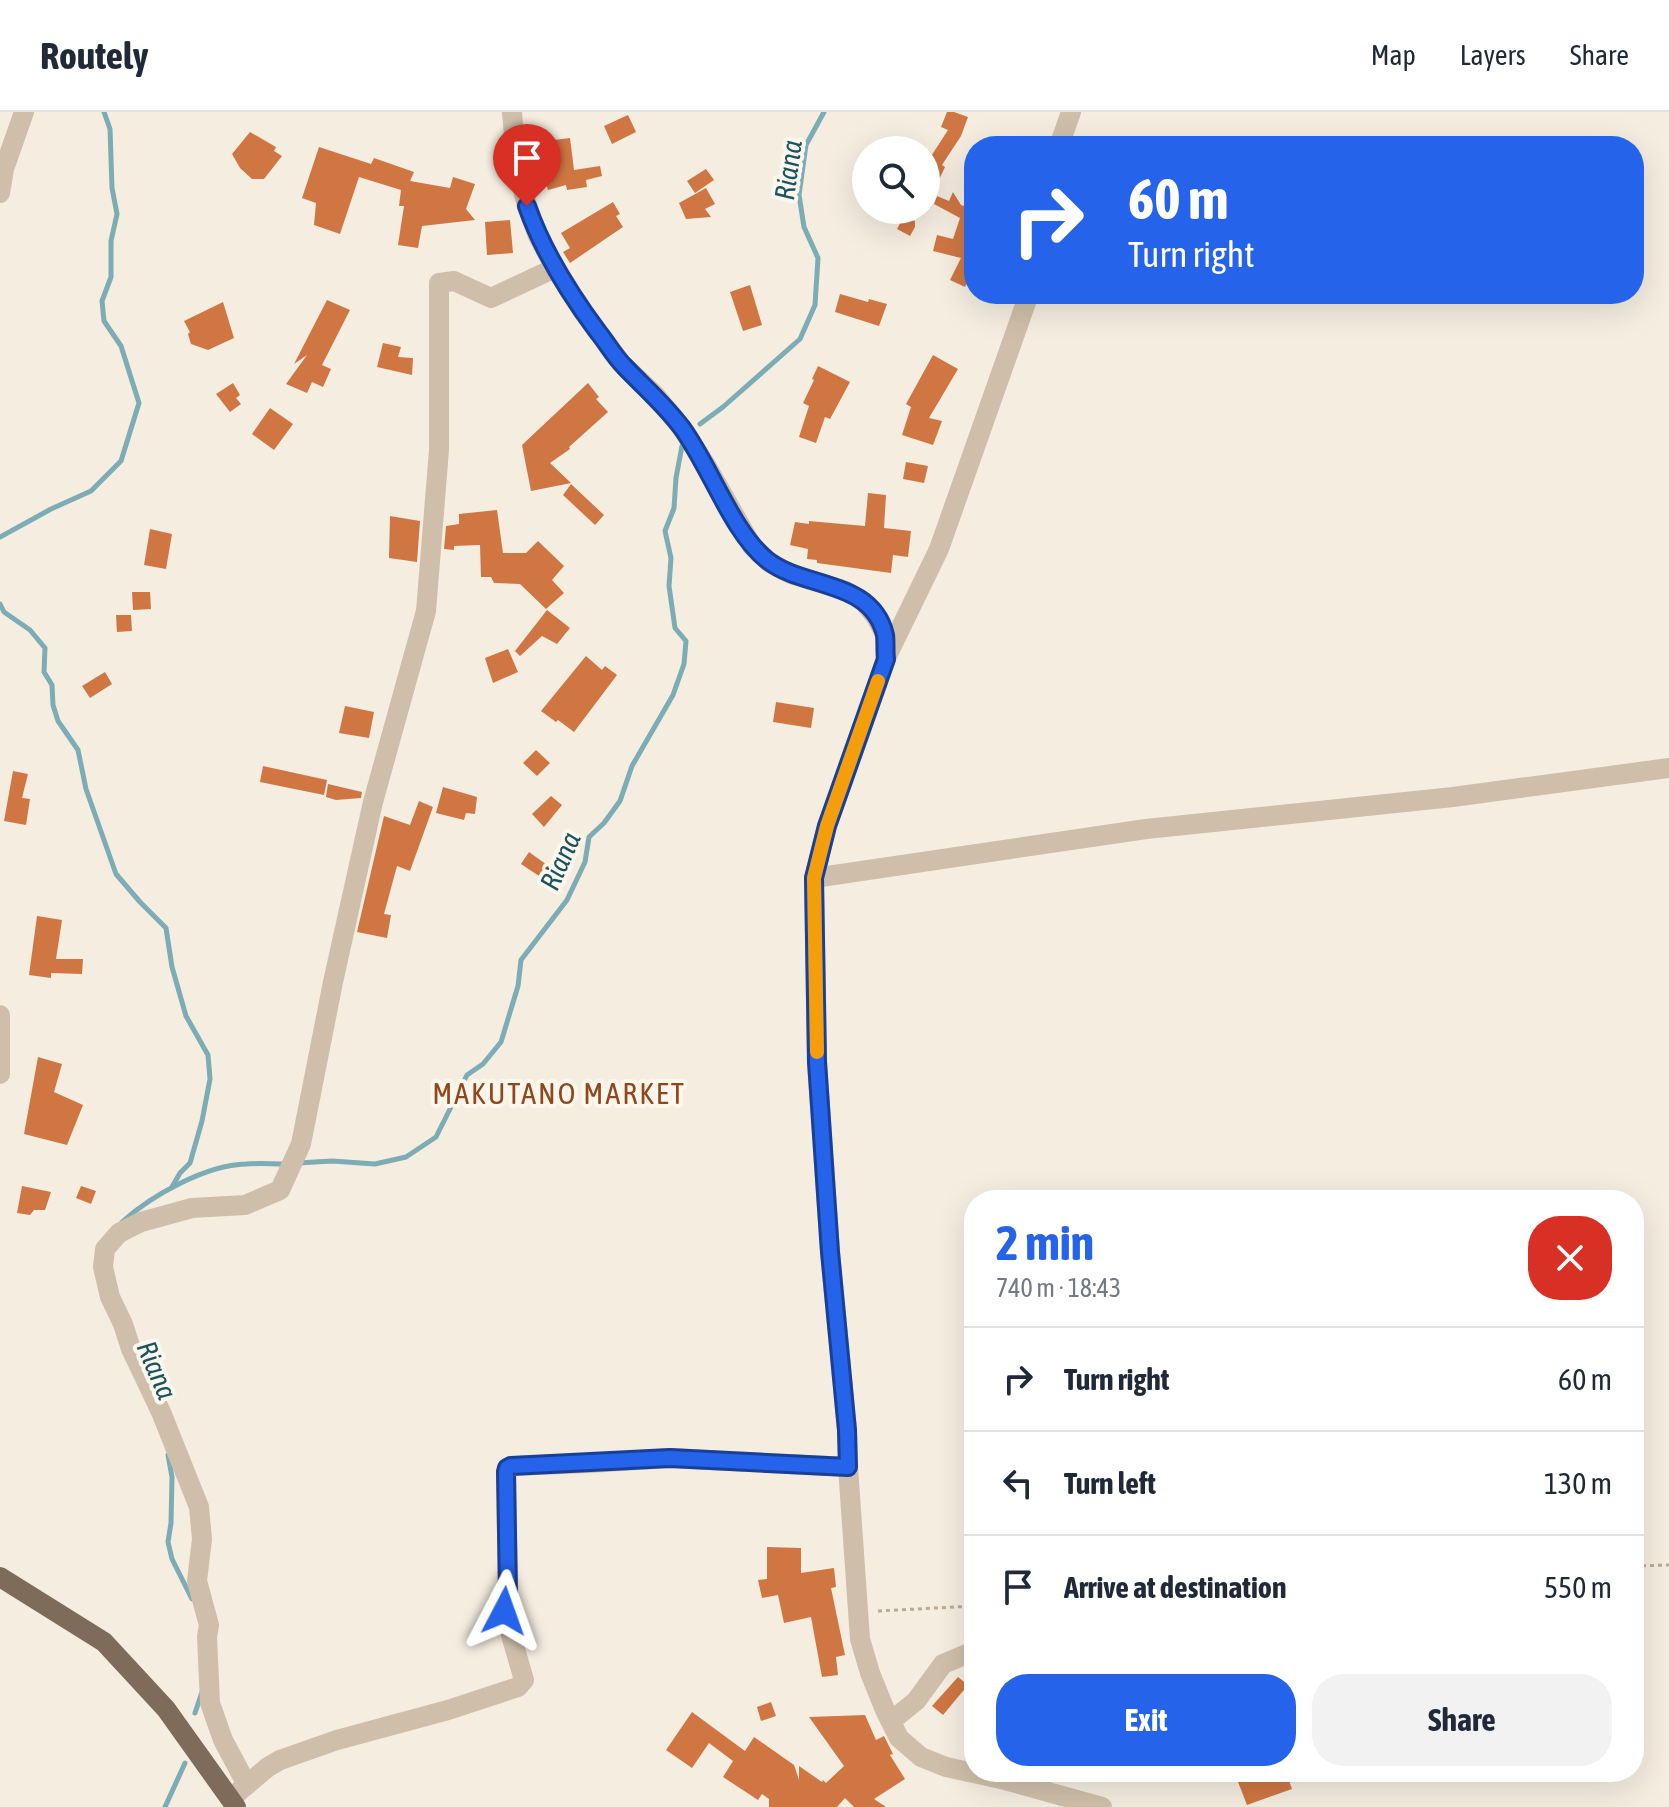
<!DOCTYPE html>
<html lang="en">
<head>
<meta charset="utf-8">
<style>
	body { margin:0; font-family:"Asap Condensed",sans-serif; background:#f2f2f3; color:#1f2937; height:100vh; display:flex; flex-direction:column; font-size:30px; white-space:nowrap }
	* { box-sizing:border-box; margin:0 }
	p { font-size:26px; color:#747a83 }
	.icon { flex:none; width:44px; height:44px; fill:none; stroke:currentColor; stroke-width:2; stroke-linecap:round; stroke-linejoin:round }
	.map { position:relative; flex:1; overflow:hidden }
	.drawer { position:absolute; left:964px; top:1078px; width:680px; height:592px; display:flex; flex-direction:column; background:#fff; border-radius:32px; box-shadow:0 8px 32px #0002 }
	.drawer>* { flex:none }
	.banner { position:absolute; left:964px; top:24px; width:680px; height:168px; border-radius:32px; box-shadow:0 8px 32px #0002; background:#2563eb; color:#fff; overflow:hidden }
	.fabs { position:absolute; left:852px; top:24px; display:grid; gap:16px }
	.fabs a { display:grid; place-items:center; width:88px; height:88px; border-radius:50%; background:#fff; box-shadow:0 8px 32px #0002; font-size:40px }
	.pin { position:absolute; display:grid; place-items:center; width:68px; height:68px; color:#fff; margin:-82px -34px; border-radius:50% 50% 50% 0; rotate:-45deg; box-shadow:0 0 8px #0007 }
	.pin .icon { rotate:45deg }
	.me { position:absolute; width:88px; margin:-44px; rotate:4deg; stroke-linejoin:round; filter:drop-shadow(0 0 6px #0008) }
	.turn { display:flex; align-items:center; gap:28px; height:168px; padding:0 32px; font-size:36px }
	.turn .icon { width:104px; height:104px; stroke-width:2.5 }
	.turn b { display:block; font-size:56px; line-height:68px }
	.round { display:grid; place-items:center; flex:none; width:84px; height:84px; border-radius:32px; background:#f2f2f3 }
	.summary { display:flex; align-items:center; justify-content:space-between; height:136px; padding:0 32px }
	h1 { font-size:48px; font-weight:700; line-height:60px; color:#2563eb }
	.primary-button { display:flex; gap:16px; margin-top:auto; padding:16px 32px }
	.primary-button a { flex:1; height:92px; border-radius:32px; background:#2563eb; color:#fff; font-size:32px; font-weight:700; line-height:92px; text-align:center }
	.primary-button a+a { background:#f2f2f3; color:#1f2937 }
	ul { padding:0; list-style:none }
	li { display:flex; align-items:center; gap:24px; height:104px; padding:0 32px; border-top:2px solid #e0e1e3 }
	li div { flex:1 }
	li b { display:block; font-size:30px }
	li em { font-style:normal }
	header { display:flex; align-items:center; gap:48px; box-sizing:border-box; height:112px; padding:0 40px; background:#fff; border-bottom:2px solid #e0e1e3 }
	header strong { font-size:38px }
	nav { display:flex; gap:44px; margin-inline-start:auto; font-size:28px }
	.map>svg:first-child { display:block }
</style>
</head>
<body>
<header>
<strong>Routely</strong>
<nav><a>Map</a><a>Layers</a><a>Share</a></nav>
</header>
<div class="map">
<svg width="1669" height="1695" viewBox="0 0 1669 1695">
	<rect width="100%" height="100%" fill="#f5ede0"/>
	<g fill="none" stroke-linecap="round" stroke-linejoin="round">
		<g stroke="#7cacb5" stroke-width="5">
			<path d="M700 312 723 295 800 227 815 193 818 146 804 115 799 83 806 33 824 0"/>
			<path d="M0 425 51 397 91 379 121 349 139 291 121 234 104 209 102 189 111 165V129L117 102 112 76 110 17 104 0"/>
			<path d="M0 492 4 500 30 518 45 536 44 560 52 573 53 593 58 609 78 638 86 677 116 762 140 790 166 816 172 855 186 904 208 943 210 967 202 1009 190 1051 180 1061 172 1075"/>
			<path d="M298 1051 332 1049 375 1052 406 1045 436 1025 467 963 483 952 501 930 518 874 521 848 567 788 585 750 589 725 604 711 620 689 632 654 673 583 684 552 686 529 675 516 669 474 671 446 665 419 674 396 676 366 682 334"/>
			<path d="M122 1110C152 1083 206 1053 246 1052 259 1051 272 1052 284 1052"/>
			<path d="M168 1343 172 1365 171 1411 168 1430 172 1447 192 1487"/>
			<path d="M195 1601 202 1580"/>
			<path d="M165 1695 185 1651"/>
		</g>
	</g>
	<g fill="#cf7643">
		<path d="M947 0H954L968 5 961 24 942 53 945 55 938 70 926 64V52L948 18 941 15Z"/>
		<path d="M628 3 636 20 612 32 604 14Z"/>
		<path d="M250 20 276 35 274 39 282 44 264 67H252L240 56 232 42Z"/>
		<path d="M570 26 574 58 600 54 602 64 586 68 587 75 567 78 566 73 548 78 544 63 550 61 546 29Z"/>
		<path d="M319 35 371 52 374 46 414 60 410 69 450 76 453 65 475 72 466 97 475 108 422 114 418 136 398 133 404 94H399L401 78 359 65 340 122 314 113 316 91 302 86Z"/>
		<path d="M706 57 714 68 695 81 687 69Z"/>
		<path d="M971 72H974V113L966 132 974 117V154L965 175 950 168 961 146 933 139 937 123 953 127 960 106 934 92 937 84 949 89 953 80 961 93 964 94Z"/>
		<path d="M706 76 715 92 705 97 711 105 686 107 679 91Z"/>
		<path d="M613 90 620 102 616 104 623 115 570 151 563 140 570 136 561 121Z"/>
		<path d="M904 104 915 109V115L910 124 897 117Z"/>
		<path d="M510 108 513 141 487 143 485 110Z"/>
		<path d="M750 173 762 213 743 219 730 180Z"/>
		<path d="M840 182 868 190 869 187 887 192 879 214 835 200Z"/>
		<path d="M327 188 350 198 322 253 331 257 323 275 312 270 307 281 286 272 307 243 294 252Z"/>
		<path d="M223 190 234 226 208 238 191 232 188 222 190 220 184 209Z"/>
		<path d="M383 231 401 235 398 245 413 246 412 263 377 255Z"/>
		<path d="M933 243 958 257 929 306 942 309 933 333 902 323 911 295 906 292Z"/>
		<path d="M818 254 850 270 830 307 825 305 816 331 799 325 809 294 803 291 814 268 812 267Z"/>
		<path d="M233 271 240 283 236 286 241 292 230 300 216 282Z"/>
		<path d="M588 271 599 285 596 287 608 300 569 335 570 337 550 351 571 371 531 379 522 333Z"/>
		<path d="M270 296 293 312 274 338 252 322Z"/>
		<path d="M906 350 928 354 924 371 903 367Z"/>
		<path d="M571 372 604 403 595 413 563 383Z"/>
		<path d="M868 381 886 383 884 416 911 419 908 445 893 443 891 461 817 451V448L807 447 808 437 790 433 795 410 809 412V409L865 414Z"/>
		<path d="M497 398 503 441H526L538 429 564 454 552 468 564 481 546 497 520 472 494 471 491 465H481L480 433 454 434V438L444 437 446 414 459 412V402Z"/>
		<path d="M390 404 420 409 417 450 389 446Z"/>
		<path d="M150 417 172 422 166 457 144 453Z"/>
		<path d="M132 480H150L151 497 133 498Z"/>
		<path d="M547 498 570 516 557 532 542 524 520 544 515 539Z"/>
		<path d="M116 503H131L132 519 117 520Z"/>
		<path d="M508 537 518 560 493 571 485 546Z"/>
		<path d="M586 544 602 558 605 554 617 563 574 620 558 608 556 610 541 599Z"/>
		<path d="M105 560 112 572 90 586 82 574Z"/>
		<path d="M776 590 814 596 811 616 773 610Z"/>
		<path d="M345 594 374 600 369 626 339 621Z"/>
		<path d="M536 638 550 651 537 664 523 651Z"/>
		<path d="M263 654 327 668 324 683 260 670Z"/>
		<path d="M13 659 28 662 22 686 30 687 26 713 4 709Z"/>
		<path d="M328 672 362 680 361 686 336 688 326 685Z"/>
		<path d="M443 675 477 685 475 702 466 701 464 708 436 701Z"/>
		<path d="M551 684 562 693 544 715 532 702Z"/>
		<path d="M419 689 433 695 410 759 397 754 384 802 391 803 387 826 357 820 384 704 410 713Z"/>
		<path d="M529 740 550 755 542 766 521 752Z"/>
		<path d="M37 804 62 808 56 847H83L82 862 51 861V866L29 863Z"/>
		<path d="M38 945 62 952 54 980 83 993 67 1033 24 1022Z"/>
		<path d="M22 1074 51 1080 45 1098H34L30 1103 17 1101Z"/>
		<path d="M81 1074 96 1079 91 1092 76 1086Z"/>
		<path d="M767 1435 801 1436V1461L834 1456 836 1475 831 1476 845 1543 836 1545 838 1563 822 1565 811 1505 784 1511 778 1483 762 1486 758 1468 767 1467Z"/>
		<path d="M958 1565 968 1573 943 1603 932 1594Z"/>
		<path d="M771 1590 776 1604 761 1609 757 1595Z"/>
		<path d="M692 1600 745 1639 754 1625 794 1653 799 1668V1654L822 1670 823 1668 826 1671 844 1654 809 1605 865 1603 876 1628 884 1624 893 1642 890 1643 905 1667 874 1687 886 1695H854L845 1686 837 1695H769V1687L762 1682 758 1688 723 1665 733 1649 709 1631 692 1656 666 1638Z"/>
		<path d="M1265 1660H1286L1292 1677 1247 1693 1238 1670Z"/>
	</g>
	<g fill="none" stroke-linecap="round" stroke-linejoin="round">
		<g stroke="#bba994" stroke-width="3" stroke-dasharray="4 4" stroke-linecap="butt">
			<path d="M1634 1454 1669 1453"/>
			<path d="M878 1499 974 1494"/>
		</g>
		<g stroke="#cfbfaa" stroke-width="20">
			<path d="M512 0 516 49 527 94 538 124 555 156 584 201 622 252 655 283 682 316 707 355 752 434 769 450 791 462 846 479 863 489 876 505 885 522 886 547 827 714 814 766 817 950 830 1140 847 1318 848 1355 860 1527 870 1561 885 1598 899 1626 921 1645 946 1655 1001 1667 1102 1695"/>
			<path d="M1059 34 1071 0"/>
			<path d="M0 81 4 57 24 0"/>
			<path d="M887 544 939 437 1029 182"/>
			<path d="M814 766 1146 717 1453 685 1669 656"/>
			<path d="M0 903V962"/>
			<path d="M891 1609 916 1589 943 1552 974 1539"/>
			<path d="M247 1673 223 1628 210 1591 207 1525 209 1513 197 1469 202 1427 199 1395 161 1300 131 1237 123 1212 110 1185 103 1155 105 1137 119 1121 141 1110 192 1096 245 1093 280 1078 301 1032 333 870 373 690 426 499 439 338V171L454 169 491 186 555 156"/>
			<path d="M237 1681 268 1655 280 1648 337 1628 448 1598 518 1575 524 1568 504 1499 508 1481 506 1360 511 1354 589 1351 670 1346 848 1355"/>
		</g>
		<path stroke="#7f6b5a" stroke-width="20" d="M0 1465 104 1530 166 1597 236 1695"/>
	</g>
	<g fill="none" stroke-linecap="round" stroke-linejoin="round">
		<g stroke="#184099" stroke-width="20">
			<path id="route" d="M504 1499 508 1481 506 1360 507 1356 511 1354 670 1346 848 1355 847 1318 830 1140 817 950 814 766 827 714 886 547C885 540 886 530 885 523 872 467 803 477 767 448 732 420 710 354 682 316 665 293 644 275 624 254 614 244 607 231 598 220 569 181 543 140 527 94"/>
		</g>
		<use href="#route" stroke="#2563eb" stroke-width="14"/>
		<path stroke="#f59e0b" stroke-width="14" d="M817 940 814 766 827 714 878 569"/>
	</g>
	<g text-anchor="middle" stroke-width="8" stroke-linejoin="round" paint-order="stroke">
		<g font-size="28" font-style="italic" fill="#1b5461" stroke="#fcf7ed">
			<text transform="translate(788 58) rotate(-82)" y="10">Riana</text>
			<text transform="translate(560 749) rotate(-66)" y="10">Riana</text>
			<text transform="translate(157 1258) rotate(67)" y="10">Riana</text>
		</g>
		<g font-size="30" letter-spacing="2" fill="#92461c" stroke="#fcf7ed">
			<text x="559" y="992">MAKUTANO MARKET</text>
		</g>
	</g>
</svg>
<div class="fabs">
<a><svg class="icon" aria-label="search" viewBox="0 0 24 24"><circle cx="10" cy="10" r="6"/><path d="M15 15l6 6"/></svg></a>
</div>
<div class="pin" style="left:527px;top:94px;background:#d93025"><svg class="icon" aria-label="arrive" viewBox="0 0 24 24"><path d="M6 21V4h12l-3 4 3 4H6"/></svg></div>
<svg class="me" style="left:504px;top:1499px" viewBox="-20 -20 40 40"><path d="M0-17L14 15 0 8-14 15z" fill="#2563eb" stroke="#fff" stroke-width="4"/></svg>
<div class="banner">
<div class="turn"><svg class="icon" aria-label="right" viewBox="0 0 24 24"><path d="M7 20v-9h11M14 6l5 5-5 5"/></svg><div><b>60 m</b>Turn right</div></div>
</div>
<section class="drawer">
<div class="summary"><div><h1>2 min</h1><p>740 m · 18:43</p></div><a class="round" style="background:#d93025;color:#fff"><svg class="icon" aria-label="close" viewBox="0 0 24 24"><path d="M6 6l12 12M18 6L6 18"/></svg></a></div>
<ul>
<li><svg class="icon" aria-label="right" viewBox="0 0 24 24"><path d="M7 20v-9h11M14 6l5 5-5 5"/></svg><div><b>Turn right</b></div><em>60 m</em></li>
<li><svg class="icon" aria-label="left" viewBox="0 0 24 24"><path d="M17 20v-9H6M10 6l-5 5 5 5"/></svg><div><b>Turn left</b></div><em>130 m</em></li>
<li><svg class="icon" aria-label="arrive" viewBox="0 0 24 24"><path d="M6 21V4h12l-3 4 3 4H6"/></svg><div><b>Arrive at destination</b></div><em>550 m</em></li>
</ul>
<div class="primary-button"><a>Exit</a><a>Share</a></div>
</section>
</div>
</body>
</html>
